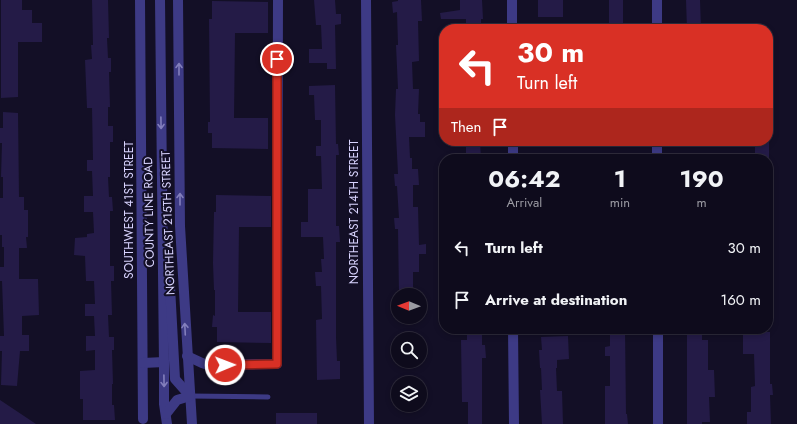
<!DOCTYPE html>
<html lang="en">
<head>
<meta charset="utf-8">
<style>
	body { margin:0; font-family:Jost,sans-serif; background:#1c1929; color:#f1f3f6; height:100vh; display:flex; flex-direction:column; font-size:15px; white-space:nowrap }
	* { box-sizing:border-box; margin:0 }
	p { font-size:13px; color:#9b9ba3 }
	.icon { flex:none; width:22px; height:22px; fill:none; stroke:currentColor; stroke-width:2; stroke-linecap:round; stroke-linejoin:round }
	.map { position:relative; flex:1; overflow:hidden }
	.sheet { position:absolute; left:439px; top:154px; width:334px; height:180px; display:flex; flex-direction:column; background:#0e0b1c; border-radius:16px; box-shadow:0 2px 6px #0003,0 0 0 1px #2e2b3b }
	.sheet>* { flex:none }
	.guide { position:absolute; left:439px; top:24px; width:334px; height:122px; border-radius:16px; box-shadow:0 2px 6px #0003,0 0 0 1px #2e2b3b; background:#d93025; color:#fff; overflow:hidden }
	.needle { width:26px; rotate:271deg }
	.controls { position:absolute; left:391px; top:288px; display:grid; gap:8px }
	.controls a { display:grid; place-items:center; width:36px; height:36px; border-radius:50%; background:#0e0b1c; box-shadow:0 2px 6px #0003,0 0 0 1px #2e2b3b; font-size:20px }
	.pin { position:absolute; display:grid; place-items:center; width:34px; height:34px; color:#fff; margin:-17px; border:2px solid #fff; border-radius:50%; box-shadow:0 1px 4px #0007 }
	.me { position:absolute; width:44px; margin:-22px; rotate:89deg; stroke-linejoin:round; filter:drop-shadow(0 0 3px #0008) }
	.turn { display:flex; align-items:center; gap:14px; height:84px; padding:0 12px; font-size:18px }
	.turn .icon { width:52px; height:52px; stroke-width:2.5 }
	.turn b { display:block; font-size:28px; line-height:34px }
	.then { display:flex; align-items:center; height:38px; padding:0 12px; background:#0003; gap:8px; font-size:15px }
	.eta { display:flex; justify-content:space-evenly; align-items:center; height:68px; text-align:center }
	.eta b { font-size:24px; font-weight:700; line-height:28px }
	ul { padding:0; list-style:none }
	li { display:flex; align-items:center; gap:12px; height:52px; padding:0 12px }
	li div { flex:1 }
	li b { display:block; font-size:15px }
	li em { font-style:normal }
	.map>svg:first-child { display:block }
</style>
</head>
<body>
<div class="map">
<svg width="797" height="424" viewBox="0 0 797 424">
	<rect width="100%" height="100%" fill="#130f26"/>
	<g fill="#241b47">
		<path d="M1 0H22V10H32V23H42V42H18V97L1 98Z"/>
		<path d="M92 0H108L109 38H107L108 58H111V72H109L110 107H108V126H113V142H110V177H108L109 197H112L113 211H110V266H114V281H111L112 315H108L109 337H114V350H112L113 384H112V405H114L115 420H83V399H80V371L95 370V350L86 351V336H95L94 316H85V304H95L94 281H86L85 256 74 255 75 238 87 237V234L94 233 93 212H84V196H93L92 171H87V160H93L92 108H87L85 60 92 59 91 45H93Z"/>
		<path d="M314 0H335L336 14H341V24L335 25 336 69H327V63H309V49H322L321 25H316Z"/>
		<path d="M398 0H421L422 21H418L419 61 412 62 413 89H419L418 114H420V122H425V137H409L410 158H412V169H418L419 185H413V207H418L419 245 426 244V254H419V272H413V295H399L398 229H395L394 218H399L397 186H395L394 174H398L395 115 396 89H398L396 45H398L397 12 393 13 392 2 398 1Z"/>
		<path d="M460 0H482L483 19H481V29H466V19H441L440 13 460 10Z"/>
		<rect x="538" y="0" width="25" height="17"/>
		<rect x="609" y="0" width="14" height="29"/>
		<path d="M686 0H700L701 29H687Z"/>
		<path d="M212 1 268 2V33H235L234 118H268V149L212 148V133H208V122H210L209 19H212Z"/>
		<path d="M335 85 336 144H338L339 155H336V226H339L340 242H336V337L337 361H340V379L317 380 316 320 322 319 321 286H316L315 272H322L321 259H324L323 237H301V222H308V189H322L321 156H316V146H321V120H315L314 95H309V86Z"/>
		<path d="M3 112 18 113 19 197H24V210H28V237H26L27 248H19V279H38L39 315 22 316V335H29V351H20L17 386 1 385 2 351H0V336H4L2 281H0V267H4V247H2V235H0V198H3V177H1L2 143H0V128H3Z"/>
		<path d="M466 141H480L481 159H466Z"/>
		<rect x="755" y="141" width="14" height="18"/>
		<path d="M216 195 271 196V227H239L238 312H271V343L217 342V327H212L213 315 215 316V290H214L213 263 214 212H216Z"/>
		<path d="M610 329H625L626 414H627L628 424H605V386H610V356H605V347L610 346Z"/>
		<path d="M687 329H702V340H708V370H714L715 397H709L710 422H702V424H687Z"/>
		<path d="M467 331H482V345H485L486 358H482V424H468V402H462L461 340H467Z"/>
		<path d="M743 332H770V384H772L773 395H770L771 424H747V412H751V387L755 386 754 354H743Z"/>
		<path d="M568 336 569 359 557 360V368H556L557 391H562L563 424H542L540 390H542L541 368H540L539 350H542L541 337Z"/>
		<path d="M0 400 36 424H0Z"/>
		<rect x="276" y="413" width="41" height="11"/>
	</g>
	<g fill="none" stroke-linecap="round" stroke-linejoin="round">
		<path stroke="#3d3a85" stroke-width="5" d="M190 396 268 397"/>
		<g stroke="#3d3a85" stroke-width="10">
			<path d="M140 0 143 419"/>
			<path d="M366 0 369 424"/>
			<path d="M512 0V29"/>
			<path d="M657 0V29"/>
			<path d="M513 141V159"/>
			<path d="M657 141V159"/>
			<path d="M513 329 514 424"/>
			<path d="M658 329V424"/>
			<path d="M187 356 202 363 208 365 277 364 278 0"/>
			<path d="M143 363 164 362"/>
		</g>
		<g stroke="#3d3a85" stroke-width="10">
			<path d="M160 0 164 364V404L167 424"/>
			<path d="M178 0 180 226 192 424"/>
			<path d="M166 414 177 400 190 396 175 379 169 268"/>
		</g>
	</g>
	<defs><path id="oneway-shaft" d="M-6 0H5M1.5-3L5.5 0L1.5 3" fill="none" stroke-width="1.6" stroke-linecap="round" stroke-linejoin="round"/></defs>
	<g stroke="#837fbc">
		<use href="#oneway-shaft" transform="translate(179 69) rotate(-90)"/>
		<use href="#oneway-shaft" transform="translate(161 123) rotate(89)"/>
		<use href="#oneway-shaft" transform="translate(180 199) rotate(-90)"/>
		<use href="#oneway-shaft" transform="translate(185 329) rotate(-93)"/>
		<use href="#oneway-shaft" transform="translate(164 381) rotate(89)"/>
	</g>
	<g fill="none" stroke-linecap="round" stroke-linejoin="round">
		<g stroke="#8d1f18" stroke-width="10">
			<path id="route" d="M225 365 277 364V59"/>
		</g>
		<use href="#route" stroke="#d93025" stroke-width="7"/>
	</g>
	<g text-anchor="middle" stroke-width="4" stroke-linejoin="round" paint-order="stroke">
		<g font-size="12" fill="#d9d4ff" stroke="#130f26">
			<text transform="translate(129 210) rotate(-90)" y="4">SOUTHWEST 41ST STREET</text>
			<text transform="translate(149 212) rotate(-91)" y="4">COUNTY LINE ROAD</text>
			<text transform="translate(354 212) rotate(-90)" y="4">NORTHEAST 214TH STREET</text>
			<text transform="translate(168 223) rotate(-92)" y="4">NORTHEAST 215TH STREET</text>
		</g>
	</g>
</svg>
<div class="controls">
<a><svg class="needle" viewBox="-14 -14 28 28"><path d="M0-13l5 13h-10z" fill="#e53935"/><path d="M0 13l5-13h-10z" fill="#9b9ba3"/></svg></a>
<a><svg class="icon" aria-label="search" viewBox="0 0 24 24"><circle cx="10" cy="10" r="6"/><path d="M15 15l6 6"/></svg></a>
<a><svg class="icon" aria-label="layers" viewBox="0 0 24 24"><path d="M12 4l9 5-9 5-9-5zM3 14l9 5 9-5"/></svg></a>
</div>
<div class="pin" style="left:277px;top:59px;background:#d93025"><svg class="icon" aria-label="arrive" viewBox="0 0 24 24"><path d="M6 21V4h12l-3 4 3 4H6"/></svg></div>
<svg class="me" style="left:225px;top:365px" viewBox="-20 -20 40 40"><circle r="17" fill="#d93025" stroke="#fff" stroke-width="3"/><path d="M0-11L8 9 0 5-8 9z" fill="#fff"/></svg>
<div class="guide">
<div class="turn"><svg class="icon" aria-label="left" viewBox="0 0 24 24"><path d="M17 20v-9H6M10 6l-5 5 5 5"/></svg><div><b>30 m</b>Turn left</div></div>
<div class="then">Then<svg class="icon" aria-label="arrive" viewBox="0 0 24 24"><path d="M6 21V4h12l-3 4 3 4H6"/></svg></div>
</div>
<section class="sheet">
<div class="eta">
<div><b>06:42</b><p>Arrival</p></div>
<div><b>1</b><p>min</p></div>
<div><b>190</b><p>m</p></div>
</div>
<ul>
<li><svg class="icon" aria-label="left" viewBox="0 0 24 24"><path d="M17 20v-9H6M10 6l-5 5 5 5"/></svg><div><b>Turn left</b></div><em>30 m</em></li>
<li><svg class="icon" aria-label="arrive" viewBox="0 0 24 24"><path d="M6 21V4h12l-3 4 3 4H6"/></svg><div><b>Arrive at destination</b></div><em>160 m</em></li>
</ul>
</section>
</div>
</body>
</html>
